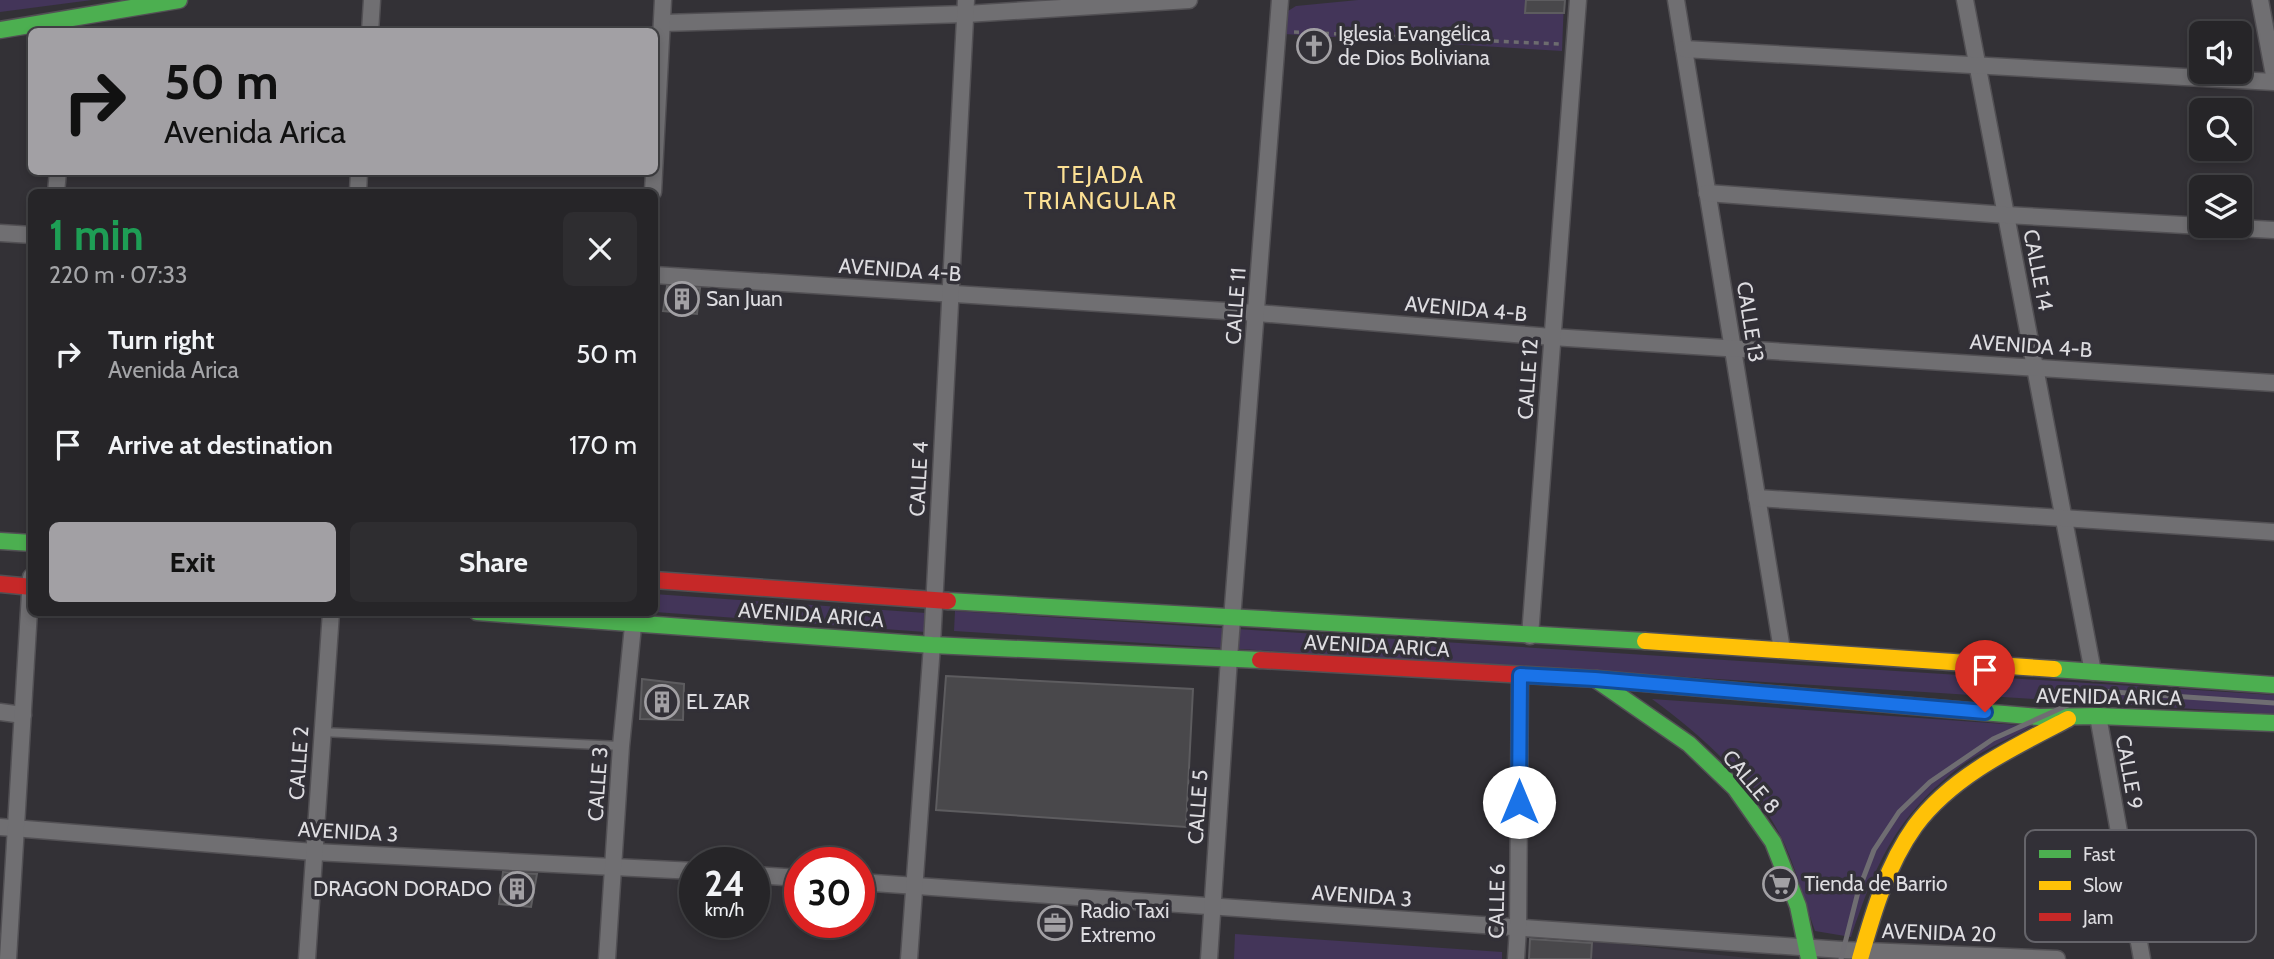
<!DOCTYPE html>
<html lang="en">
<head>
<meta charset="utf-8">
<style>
	body { margin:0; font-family:Cabin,sans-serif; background:#2e2d30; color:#f1f3f6; height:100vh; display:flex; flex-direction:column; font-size:26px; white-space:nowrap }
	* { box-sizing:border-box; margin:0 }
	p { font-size:23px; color:#a4a5a8 }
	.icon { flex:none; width:38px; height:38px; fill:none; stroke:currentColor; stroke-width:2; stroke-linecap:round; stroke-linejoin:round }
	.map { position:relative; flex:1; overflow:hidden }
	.drawer { position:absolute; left:28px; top:189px; width:630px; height:427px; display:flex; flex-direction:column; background:#262528; border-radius:10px; box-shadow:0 4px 10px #0003,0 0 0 2px #424245 }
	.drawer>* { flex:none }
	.banner { position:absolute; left:28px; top:28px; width:630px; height:147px; border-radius:10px; box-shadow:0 4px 10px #0003,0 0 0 2px #424245; background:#a2a0a4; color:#111; overflow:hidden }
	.controls { position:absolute; left:2189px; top:21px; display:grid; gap:14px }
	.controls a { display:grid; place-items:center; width:63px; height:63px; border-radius:10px; background:#262528; box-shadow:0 4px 10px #0003,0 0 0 2px #424245; font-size:35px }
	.speed { position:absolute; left:679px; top:847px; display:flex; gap:14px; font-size:35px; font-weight:700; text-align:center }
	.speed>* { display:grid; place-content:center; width:91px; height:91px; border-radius:50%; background:#262528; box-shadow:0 4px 10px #0003,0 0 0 2px #424245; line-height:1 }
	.speed small { font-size:18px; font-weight:400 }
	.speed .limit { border:10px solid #d22; background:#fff; color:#111 }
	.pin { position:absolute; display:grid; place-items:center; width:60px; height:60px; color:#fff; margin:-72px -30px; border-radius:50% 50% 50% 0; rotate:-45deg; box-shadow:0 0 7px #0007 }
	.pin .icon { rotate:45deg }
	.me { position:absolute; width:77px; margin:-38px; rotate:0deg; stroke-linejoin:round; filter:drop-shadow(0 0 5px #0008) }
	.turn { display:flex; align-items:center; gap:24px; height:147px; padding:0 21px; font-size:32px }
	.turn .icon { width:91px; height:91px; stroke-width:2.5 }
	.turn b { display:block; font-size:49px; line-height:60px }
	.round { display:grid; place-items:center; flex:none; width:74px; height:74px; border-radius:10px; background:#2e2d30 }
	.head { display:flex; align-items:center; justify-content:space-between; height:119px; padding:0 21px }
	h1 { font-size:42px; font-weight:800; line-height:52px; color:#1e9e55 }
	.action { display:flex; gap:14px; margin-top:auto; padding:14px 21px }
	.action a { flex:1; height:80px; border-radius:10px; background:#a2a0a4; color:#111; font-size:28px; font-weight:800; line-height:80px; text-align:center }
	.action a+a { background:#2e2d30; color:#f1f3f6 }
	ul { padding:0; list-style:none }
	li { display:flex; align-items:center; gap:21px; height:91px; padding:0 21px }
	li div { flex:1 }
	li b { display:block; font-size:26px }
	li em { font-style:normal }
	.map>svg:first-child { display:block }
</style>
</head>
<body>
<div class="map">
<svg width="2274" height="959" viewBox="0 0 2274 959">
	<rect width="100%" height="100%" fill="#333136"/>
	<path fill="#3c3843" d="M1593 941 1757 959H1591Z"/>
	<g fill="#433559">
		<path d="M0 0H92L0 12Z"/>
		<path d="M1358 0H1564L1562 51 1284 34 1288 11 1296 6Z"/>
		<path d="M654 594 926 613 925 632 655 612Z"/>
		<path d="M955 611 2274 695V714L954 631Z"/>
		<path d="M1652 699 2032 726C2009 739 1983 750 1962 765 1896 816 1877 861 1851 937L1815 931C1805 903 1797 872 1785 845 1758 786 1704 737 1652 699Z"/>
		<path d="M1235 934 1502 952V959H1234Z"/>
	</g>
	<g fill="#49484b" stroke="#5d5c5f" stroke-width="2">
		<path d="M1526 0H1565L1564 13H1525Z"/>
		<path d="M667 286 700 288 697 314 663 311Z"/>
		<path d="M946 676 1193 689 1186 827 936 810Z"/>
		<path d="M642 679 684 684 683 720 640 719Z"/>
		<path d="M503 872 537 874 531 907 499 904Z"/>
		<path d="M1530 939 1592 943 1591 959H1529Z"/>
	</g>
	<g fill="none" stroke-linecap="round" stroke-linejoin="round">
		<g stroke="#525054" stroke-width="11">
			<g id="lane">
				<path d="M646 32 662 31"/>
				<path d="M322 732 621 746"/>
			</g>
		</g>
		<g stroke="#525054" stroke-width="19">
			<g id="street">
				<path d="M1676 0 1782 650"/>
				<path d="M1965 0 2093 672"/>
				<path d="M2260 0 2274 75"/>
				<path d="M663 23 966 14 1189 0"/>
				<path d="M370 32 372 0"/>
				<path d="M1684 49 2274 82"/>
				<path d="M56 192 58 172"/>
				<path d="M358 192 359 172"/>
				<path d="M653 192 663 0"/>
				<path d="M1707 193 2006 215 2274 230"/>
				<path d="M0 233 32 235"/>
				<path d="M654 275 1257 313 1552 337 2274 383"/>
				<path d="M1757 498 2274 532"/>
				<path d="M1530 636 1578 0"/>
				<path d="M0 712 23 715"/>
				<path d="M2098 716 2142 959"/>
				<path d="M0 827 314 852 695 871"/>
				<path d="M754 875 800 878"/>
				<path d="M859 882 1843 950 2057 959"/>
				<path d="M8 959 31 577"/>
				<path d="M307 959 331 612"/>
				<path d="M607 959 621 746 634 616"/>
				<path d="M909 959 932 645 966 0"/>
				<path d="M1209 959 1229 658 1280 0"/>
				<path d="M1516 959 1518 928 1520 675"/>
			</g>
		</g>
		<g stroke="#525054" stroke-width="19">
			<g id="fast">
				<path d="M0 30 179 0"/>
				<path d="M0 541 32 543"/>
				<path d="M948 601 1645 641"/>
				<path d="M477 612 932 645 1260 660"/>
				<path d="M2054 669 2274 685"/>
				<path d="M1597 679 2039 717 2098 716 2274 723"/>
				<path d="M1598 681 1689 744 1735 788 1773 842 1798 906 1809 959"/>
			</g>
		</g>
		<g stroke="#525054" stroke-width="19">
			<g id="slow">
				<path d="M1645 641 2054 669"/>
				<path d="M1860 959C1873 913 1887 865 1915 826 1952 776 2014 747 2068 719"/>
			</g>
		</g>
		<g stroke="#525054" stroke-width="19">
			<g id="jam">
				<path d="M654 580 948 601"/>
				<path d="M0 584 32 587"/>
				<path d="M1260 660 1597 679"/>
			</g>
		</g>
		<path stroke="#6d6c6f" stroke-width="3.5" stroke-dasharray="5 5" stroke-linecap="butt" d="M1294 32 1559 44"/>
		<use href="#lane" stroke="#706f72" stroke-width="8"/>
		<use href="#street" stroke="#706f72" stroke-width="16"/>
		<use href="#fast" stroke="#4caf50" stroke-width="16"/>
		<use href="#slow" stroke="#ffc107" stroke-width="16"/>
		<use href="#jam" stroke="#c62828" stroke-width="16"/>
		<path stroke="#6f6d72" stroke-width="5" d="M1841 959 1858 892 1874 850 1899 812 1930 782 1993 739 2099 691 2274 703"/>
	</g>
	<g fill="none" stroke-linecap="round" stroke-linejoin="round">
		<g stroke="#114b97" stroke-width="18">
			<path id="route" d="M1519 802 1520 675 1595 679 1985 712"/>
		</g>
		<use href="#route" stroke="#1a73e8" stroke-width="12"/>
	</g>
	<defs>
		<g id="church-ring" transform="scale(1.75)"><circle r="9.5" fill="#323037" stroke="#a2a0a4" stroke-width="1.5"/><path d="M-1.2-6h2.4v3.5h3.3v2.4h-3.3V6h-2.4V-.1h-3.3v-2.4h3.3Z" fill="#a2a0a4"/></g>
		<g id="building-ring" transform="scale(1.75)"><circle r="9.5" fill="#323037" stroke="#a2a0a4" stroke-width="1.5"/><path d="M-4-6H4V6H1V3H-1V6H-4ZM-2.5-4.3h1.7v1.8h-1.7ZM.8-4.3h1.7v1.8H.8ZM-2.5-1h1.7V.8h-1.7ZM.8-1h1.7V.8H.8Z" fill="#a2a0a4"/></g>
		<g id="supermarket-ring" transform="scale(1.75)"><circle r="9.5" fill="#323037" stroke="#a2a0a4" stroke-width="1.5"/><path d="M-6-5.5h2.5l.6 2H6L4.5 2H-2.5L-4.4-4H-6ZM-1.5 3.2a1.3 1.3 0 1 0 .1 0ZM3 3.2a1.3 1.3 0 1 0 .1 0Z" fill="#a2a0a4"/></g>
		<g id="office-ring" transform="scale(1.75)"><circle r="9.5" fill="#323037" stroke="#a2a0a4" stroke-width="1.5"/><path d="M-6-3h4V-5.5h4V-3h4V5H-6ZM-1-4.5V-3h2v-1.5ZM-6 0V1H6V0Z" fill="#a2a0a4"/></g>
	</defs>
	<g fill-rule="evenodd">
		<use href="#church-ring" x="1314" y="46"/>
		<use href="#building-ring" x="682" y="299"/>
		<use href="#building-ring" x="662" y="702"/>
		<use href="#supermarket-ring" x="1780" y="884"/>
		<use href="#building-ring" x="517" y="889"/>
		<use href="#office-ring" x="1055" y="923"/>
	</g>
	<g text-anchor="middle" stroke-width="7" stroke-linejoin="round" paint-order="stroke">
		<g font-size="21" fill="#dddce0" stroke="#323037" text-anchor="start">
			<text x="1338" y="41">Iglesia Evangélica<tspan x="1338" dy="24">de Dios Boliviana</tspan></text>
			<text x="706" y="306">San Juan</text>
			<text x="686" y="709">EL ZAR</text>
			<text x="1804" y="891">Tienda de Barrio</text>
			<text x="492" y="896" text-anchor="end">DRAGON DORADO</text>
			<text x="1080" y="918">Radio Taxi<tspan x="1080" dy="24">Extremo</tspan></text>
		</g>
		<g font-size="21" fill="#dddce0" stroke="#323037">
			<text transform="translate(900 270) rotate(4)" y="7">AVENIDA 4-B</text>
			<text transform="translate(2038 270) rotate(79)" y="7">CALLE 14</text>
			<text transform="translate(1236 306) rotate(-86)" y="7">CALLE 11</text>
			<text transform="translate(1466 309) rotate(5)" y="7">AVENIDA 4-B</text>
			<text transform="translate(1750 322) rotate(81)" y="7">CALLE 13</text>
			<text transform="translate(2031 346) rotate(4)" y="7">AVENIDA 4-B</text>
			<text transform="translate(1528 379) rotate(-86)" y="7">CALLE 12</text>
			<text transform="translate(919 479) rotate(-87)" y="7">CALLE 4</text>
			<text transform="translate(811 615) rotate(4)" y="7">AVENIDA ARICA</text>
			<text transform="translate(1377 646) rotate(3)" y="7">AVENIDA ARICA</text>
			<text transform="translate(2109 697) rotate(1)" y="7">AVENIDA ARICA</text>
			<text transform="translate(299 763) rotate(-86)" y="7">CALLE 2</text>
			<text transform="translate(2129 772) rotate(80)" y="7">CALLE 9</text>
			<text transform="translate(1751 782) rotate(50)" y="7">CALLE 8</text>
			<text transform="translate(598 784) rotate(-86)" y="7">CALLE 3</text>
			<text transform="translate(1198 807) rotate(-86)" y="7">CALLE 5</text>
			<text transform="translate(348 832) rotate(3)" y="7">AVENIDA 3</text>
			<text transform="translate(1362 896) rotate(4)" y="7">AVENIDA 3</text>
			<text transform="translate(1497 901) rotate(-89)" y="7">CALLE 6</text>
			<text transform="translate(1939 933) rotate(2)" y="7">AVENIDA 20</text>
		</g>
		<g font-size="23" letter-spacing="2" fill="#fce094" stroke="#323037">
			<text x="1101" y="183">TEJADA<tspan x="1101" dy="26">TRIANGULAR</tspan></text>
		</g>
	</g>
	<rect x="2025" y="830" width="231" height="112" rx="10" fill="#323037" stroke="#65646a" stroke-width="2"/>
	<rect x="2039" y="850" width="32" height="8" fill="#4caf50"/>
	<rect x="2039" y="881" width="32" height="9" fill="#ffc107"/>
	<rect x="2039" y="913" width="32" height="8" fill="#c62828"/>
	<g font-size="19" fill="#dddce0">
		<text x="2083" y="861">Fast</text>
		<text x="2083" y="892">Slow</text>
		<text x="2083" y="924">Jam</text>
	</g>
</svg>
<div class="controls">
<a><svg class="icon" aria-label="sound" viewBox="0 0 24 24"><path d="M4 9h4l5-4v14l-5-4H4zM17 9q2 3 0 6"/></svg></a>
<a><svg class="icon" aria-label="search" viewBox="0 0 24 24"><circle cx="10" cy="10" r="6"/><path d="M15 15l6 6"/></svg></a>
<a><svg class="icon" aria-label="layers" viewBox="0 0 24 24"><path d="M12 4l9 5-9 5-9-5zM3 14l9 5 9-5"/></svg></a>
</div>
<div class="speed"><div>24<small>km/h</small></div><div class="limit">30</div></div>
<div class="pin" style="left:1985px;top:712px;background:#d93025"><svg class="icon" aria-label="arrive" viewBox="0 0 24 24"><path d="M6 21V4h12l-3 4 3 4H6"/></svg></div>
<svg class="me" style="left:1519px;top:802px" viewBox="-20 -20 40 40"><circle r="19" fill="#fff"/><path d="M0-13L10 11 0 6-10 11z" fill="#1a73e8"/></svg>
<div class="banner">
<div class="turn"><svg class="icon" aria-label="right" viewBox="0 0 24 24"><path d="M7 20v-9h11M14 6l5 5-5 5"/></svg><div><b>50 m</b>Avenida Arica</div></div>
</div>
<section class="drawer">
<div class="head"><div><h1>1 min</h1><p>220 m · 07:33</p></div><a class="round"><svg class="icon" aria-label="close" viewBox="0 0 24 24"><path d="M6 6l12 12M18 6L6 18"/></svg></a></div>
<ul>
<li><svg class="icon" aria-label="right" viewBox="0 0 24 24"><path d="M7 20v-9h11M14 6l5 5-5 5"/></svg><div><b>Turn right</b><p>Avenida Arica</p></div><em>50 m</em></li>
<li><svg class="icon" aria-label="arrive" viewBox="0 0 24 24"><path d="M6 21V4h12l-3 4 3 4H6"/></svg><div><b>Arrive at destination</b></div><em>170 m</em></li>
</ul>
<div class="action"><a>Exit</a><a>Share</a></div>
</section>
</div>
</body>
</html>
